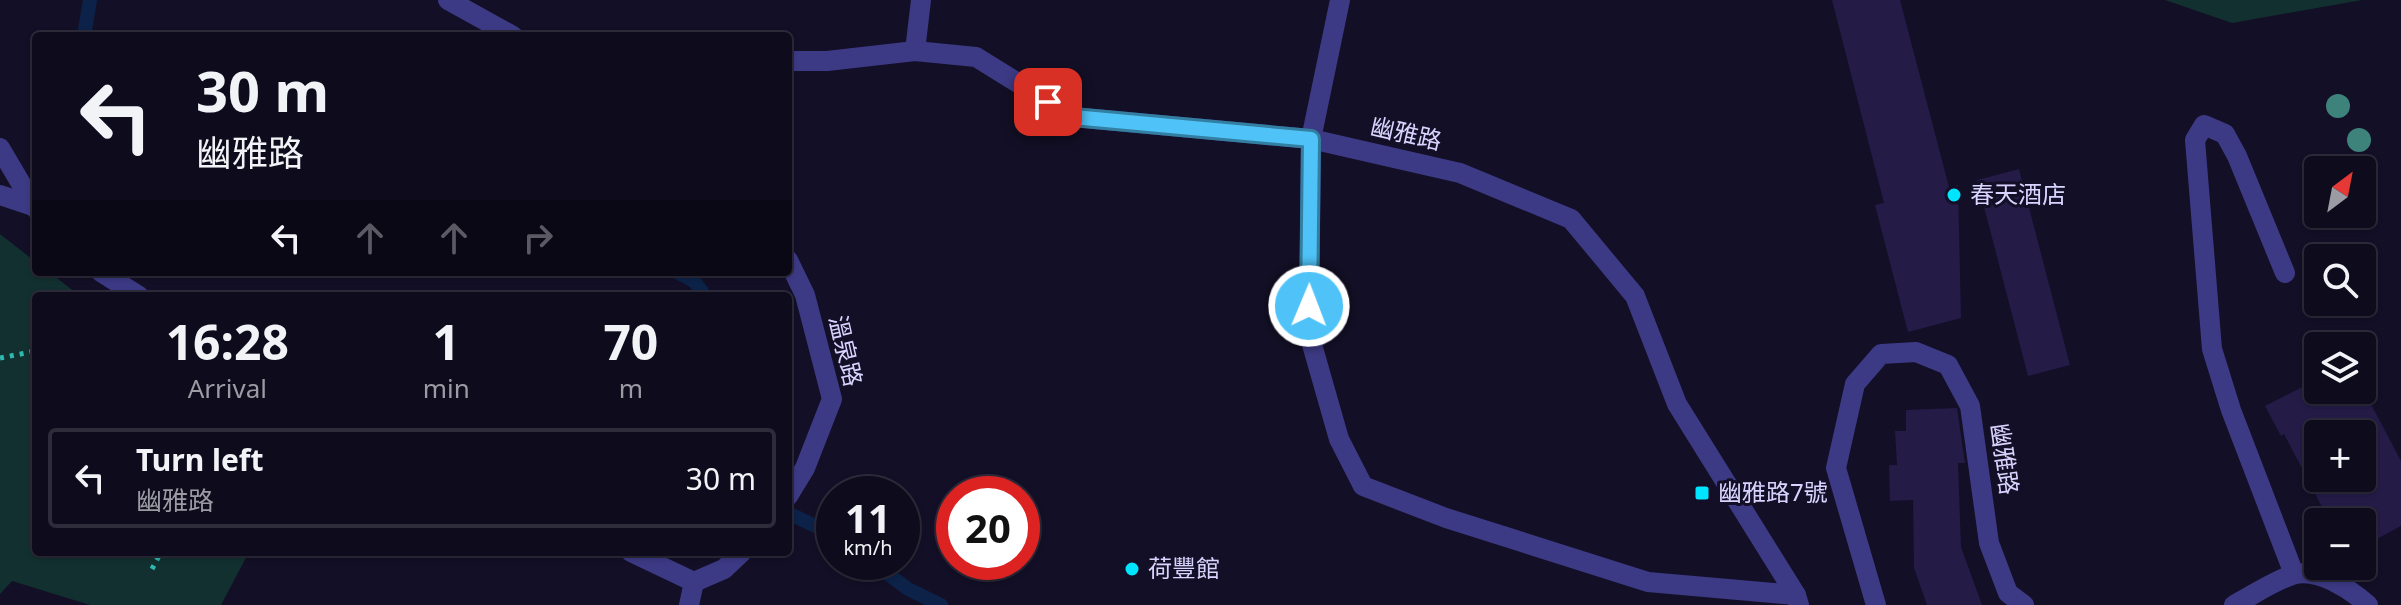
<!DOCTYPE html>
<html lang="en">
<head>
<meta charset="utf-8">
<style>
	body { margin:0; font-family:"Noto Sans","Noto Sans TC",sans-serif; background:#1c1929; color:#f1f3f6; height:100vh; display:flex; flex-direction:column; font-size:30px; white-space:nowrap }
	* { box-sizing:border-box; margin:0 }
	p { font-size:26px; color:#9b9ba3 }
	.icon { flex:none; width:44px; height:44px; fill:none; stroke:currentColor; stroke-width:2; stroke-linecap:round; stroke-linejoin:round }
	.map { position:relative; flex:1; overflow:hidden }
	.side { position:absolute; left:32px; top:292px; width:760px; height:264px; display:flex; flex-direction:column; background:#0e0b1c; border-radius:8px; box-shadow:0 2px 6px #0004,0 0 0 2px #2e2b3b }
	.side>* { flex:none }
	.hud { position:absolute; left:32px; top:32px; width:760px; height:244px; border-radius:8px; box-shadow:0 2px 6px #0004,0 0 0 2px #2e2b3b; background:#0e0b1c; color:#f1f3f6; overflow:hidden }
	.needle { width:52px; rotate:32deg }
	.fabs { position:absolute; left:2304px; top:156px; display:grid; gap:16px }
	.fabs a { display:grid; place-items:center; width:72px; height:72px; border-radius:8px; background:#0e0b1c; box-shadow:0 2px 6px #0004,0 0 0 2px #2e2b3b; font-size:40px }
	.speed { position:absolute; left:816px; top:476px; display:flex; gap:16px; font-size:40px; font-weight:700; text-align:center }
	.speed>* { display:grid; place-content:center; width:104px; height:104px; border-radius:50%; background:#0e0b1c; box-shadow:0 2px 6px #0004,0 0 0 2px #2e2b3b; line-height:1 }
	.speed small { font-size:20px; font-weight:400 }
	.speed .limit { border:12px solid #d22; background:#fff; color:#111 }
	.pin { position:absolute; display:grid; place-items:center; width:68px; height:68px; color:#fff; margin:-34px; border-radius:16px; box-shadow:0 4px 12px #0006 }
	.me { position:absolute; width:88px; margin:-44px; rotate:1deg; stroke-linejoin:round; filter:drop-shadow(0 0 6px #0008) }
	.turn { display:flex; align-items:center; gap:28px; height:168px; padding:0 32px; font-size:36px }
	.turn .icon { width:104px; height:104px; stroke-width:2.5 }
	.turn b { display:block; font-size:56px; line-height:68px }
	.lanes { display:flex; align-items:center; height:76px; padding:0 32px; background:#0003; justify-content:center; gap:40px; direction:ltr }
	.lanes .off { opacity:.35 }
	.eta { display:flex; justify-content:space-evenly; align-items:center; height:136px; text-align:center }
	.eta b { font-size:48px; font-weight:700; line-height:56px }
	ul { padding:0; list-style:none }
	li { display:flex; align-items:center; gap:24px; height:100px; margin:0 16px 12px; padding:0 16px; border:4px solid #2e2b3b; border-radius:8px }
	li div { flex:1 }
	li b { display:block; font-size:30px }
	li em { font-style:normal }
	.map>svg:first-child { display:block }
</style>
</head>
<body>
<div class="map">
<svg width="2401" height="605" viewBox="0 0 2401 605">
	<rect width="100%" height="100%" fill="#130f26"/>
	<g fill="#12302f">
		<path d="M2165 0H2362L2232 23Z"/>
		<path d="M0 234 36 262V272H49L80 296H36V552H249L221 605H90L12 581 0 594Z"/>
	</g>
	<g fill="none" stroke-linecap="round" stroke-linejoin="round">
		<g stroke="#0c2248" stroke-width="14">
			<path d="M84 36 90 0"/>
			<path d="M677 272 694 281 705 296"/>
			<path d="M788 513 834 535"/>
			<path d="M872 562 908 589 941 605"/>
		</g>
	</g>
	<g fill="#241b47" fill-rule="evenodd">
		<path d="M1832 0H1900L1949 187 1958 185 1961 318 1908 332 1875 205 1884 203Z"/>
		<path d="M2019 169 2070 365 2028 376 1977 180Z"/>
		<path d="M2318 379V390H2362V387L2401 461V526L2362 547V522H2330L2284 434 2281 436 2265 406ZM2318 434H2362V478H2318Z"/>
		<path d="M1957 408 1965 463H1958L1961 547 1982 605H1927L1914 568 1913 500 1890 501 1889 465H1897L1895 431H1906V410Z"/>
	</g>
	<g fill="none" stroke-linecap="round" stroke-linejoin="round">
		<g stroke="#2fb8b0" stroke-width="5" stroke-dasharray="4 6" stroke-linecap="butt">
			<path d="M0 358 36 351"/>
			<path d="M152 569 161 552"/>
		</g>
		<g stroke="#3d3a85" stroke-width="20">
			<path d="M448 0 513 36"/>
			<path d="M1340 0 1311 139 1309 334 1339 439 1363 486 1446 518 1648 582 1796 595"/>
			<path d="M915 51 921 0"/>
			<path d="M0 148 36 209"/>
			<path d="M0 195 33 206"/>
			<path d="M788 260 805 295 832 399 805 468 788 496"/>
			<path d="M101 272 139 296"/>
			<path d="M2285 273 2237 156 2225 134 2204 125 2195 140 2212 349 2231 410 2294 574"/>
			<path d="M631 552 694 582 724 569 742 552"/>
			<path d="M689 605 694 582"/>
		</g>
		<g stroke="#3d3a85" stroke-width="20">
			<path d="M788 61H827L915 51 976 57 1073 117 1311 139 1460 173 1571 219 1635 296 1677 404 1796 595 1799 605"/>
			<path d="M1876 605 1836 468 1855 384 1881 354 1916 352 1948 365 1970 406 1989 543 2008 593 2024 605"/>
			<path d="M2234 605C2253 595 2272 582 2292 575 2317 567 2350 589 2368 605"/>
		</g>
	</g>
	<g fill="#3d827b">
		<circle cx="2338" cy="106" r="12"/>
		<circle cx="2359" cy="140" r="12"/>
	</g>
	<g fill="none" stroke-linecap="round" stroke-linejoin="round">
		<g stroke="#337fa1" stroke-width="20">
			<path id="route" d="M1048 102 1073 117 1311 139 1309 306"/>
		</g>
		<use href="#route" stroke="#4fc3f7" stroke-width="14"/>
	</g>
	<g fill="#00e5ff" stroke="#130f26" stroke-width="3">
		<circle cx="1954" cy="195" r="8"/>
		<rect x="1694" y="485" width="16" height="16" rx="4"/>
		<circle cx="1132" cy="569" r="8"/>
	</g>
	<g text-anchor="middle" stroke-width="6" stroke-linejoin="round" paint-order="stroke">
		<g font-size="24" fill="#d9d4ff" stroke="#130f26">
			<text transform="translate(1406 134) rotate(13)" y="8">幽雅路</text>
			<text transform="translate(845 351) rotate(77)" y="8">溫泉路</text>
			<text transform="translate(2004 459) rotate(82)" y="8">幽雅路</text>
		</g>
		<g font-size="24" fill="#d9d4ff" stroke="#130f26" text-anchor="start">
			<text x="1970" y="203">春天酒店</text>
			<text x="1718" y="501">幽雅路7號</text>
			<text x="1148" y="577">荷豐館</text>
		</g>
	</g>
</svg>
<div class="fabs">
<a><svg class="needle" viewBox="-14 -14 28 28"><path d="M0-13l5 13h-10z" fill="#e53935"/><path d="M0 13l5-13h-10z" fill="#9b9ba3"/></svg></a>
<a><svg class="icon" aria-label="search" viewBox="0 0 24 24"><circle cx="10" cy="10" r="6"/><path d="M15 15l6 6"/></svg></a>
<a><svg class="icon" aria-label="layers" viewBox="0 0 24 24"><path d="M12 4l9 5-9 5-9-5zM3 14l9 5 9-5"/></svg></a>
<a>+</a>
<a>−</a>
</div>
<div class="speed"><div>11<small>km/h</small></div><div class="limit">20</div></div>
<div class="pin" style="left:1048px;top:102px;background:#d93025"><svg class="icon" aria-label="arrive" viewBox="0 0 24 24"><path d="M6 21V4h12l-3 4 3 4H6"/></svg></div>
<svg class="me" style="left:1309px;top:306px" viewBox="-20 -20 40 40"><circle r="17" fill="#4fc3f7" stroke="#fff" stroke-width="3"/><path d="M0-11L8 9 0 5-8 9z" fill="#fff"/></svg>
<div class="hud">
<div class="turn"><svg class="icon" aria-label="left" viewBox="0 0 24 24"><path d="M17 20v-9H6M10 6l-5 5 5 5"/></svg><div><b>30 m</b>幽雅路</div></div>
<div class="lanes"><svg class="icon" aria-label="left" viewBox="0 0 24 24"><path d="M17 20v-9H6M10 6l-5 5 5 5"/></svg><svg class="icon off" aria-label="ahead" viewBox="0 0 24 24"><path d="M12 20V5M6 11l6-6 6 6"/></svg><svg class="icon off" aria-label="ahead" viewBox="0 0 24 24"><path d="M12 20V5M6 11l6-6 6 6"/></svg><svg class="icon off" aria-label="right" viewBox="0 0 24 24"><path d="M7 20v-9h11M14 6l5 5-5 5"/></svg></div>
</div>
<section class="side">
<div class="eta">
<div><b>16:28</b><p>Arrival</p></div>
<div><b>1</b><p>min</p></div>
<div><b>70</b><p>m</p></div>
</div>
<ul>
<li><svg class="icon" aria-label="left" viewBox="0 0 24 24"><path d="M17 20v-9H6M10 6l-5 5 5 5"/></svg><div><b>Turn left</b><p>幽雅路</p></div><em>30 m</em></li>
</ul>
</section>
</div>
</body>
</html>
